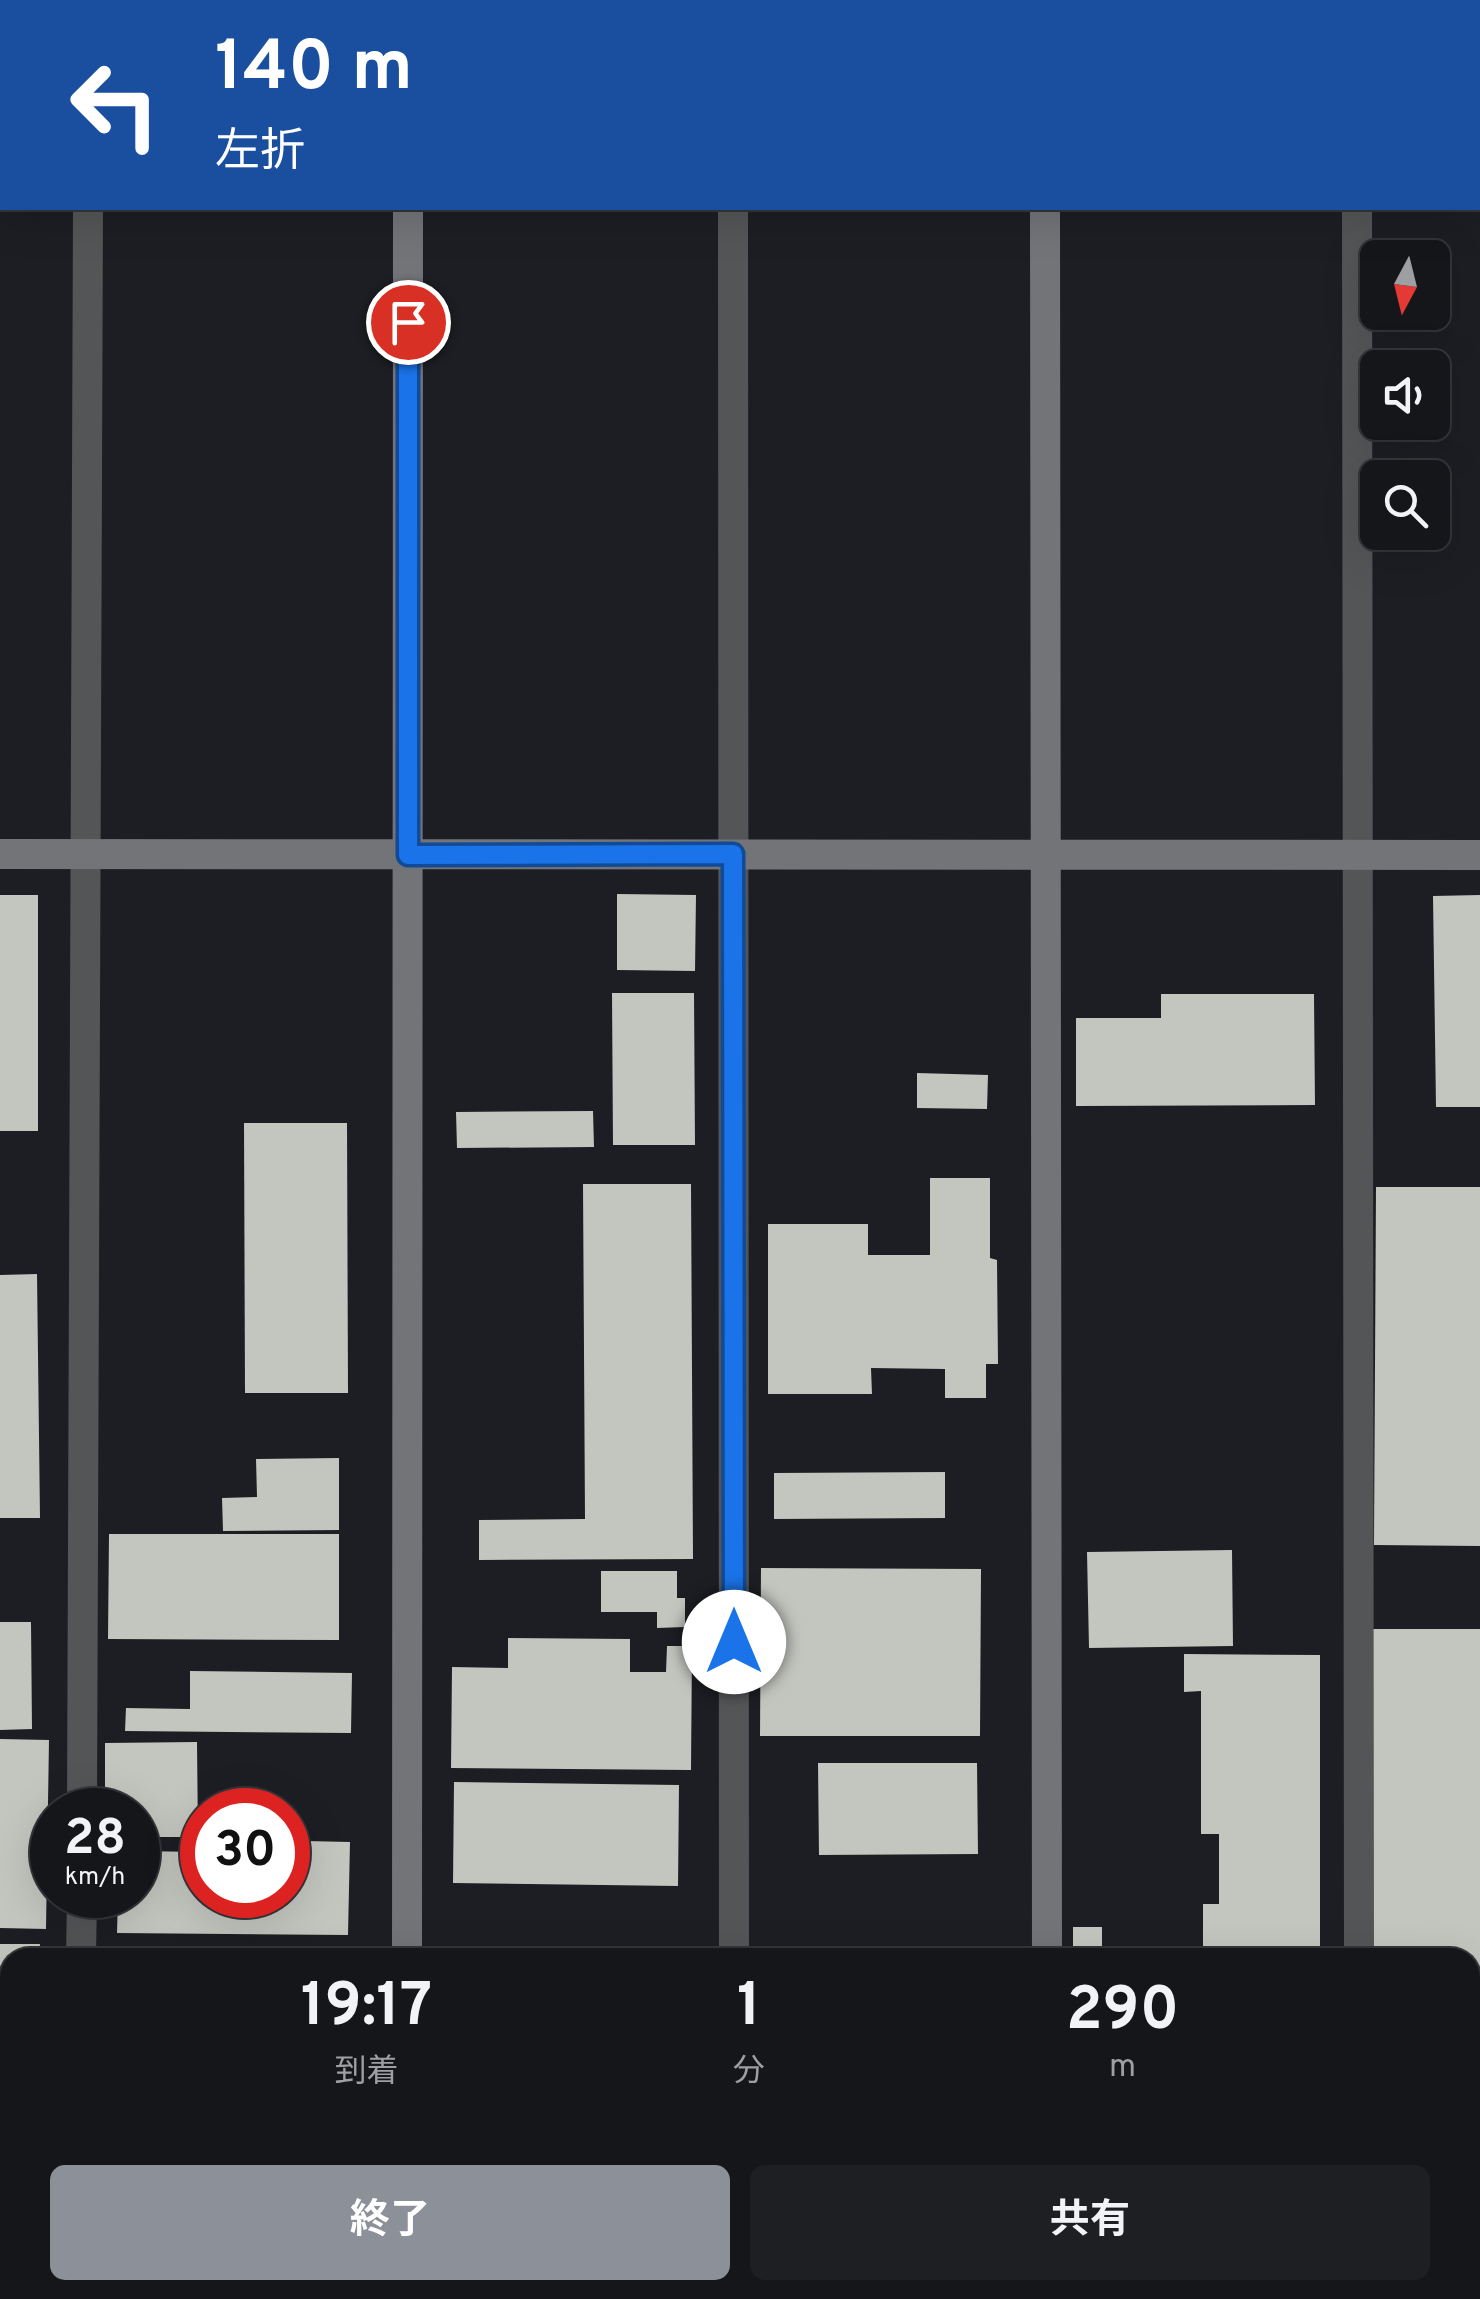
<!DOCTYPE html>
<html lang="ja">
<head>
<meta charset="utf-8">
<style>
	body { margin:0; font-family:Overpass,"Noto Sans JP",sans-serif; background:#1e1f23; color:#f1f3f6; height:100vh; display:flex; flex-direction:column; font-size:38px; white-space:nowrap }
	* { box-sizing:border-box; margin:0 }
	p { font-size:32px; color:#9d9fa2 }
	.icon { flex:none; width:55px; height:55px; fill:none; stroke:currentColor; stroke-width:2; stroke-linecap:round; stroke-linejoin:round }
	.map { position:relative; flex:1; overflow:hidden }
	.panel { position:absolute; left:0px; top:1948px; width:1480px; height:352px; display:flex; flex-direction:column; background:#15161a; border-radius:30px 30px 0 0; box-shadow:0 10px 40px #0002,0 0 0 2px #343539 }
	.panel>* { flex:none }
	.banner { position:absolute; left:0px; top:0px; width:1480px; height:210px; box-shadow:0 10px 40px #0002,0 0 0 2px #343539; background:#1a4fa0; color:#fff; overflow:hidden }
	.needle { width:65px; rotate:187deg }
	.tools { position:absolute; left:1360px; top:240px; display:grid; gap:20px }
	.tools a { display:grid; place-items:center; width:90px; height:90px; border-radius:15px; background:#15161a; box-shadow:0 10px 40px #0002,0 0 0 2px #343539; font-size:50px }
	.speed { position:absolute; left:30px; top:1788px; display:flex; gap:20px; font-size:50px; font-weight:700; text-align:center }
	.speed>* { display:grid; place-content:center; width:130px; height:130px; border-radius:50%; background:#15161a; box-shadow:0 10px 40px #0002,0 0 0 2px #343539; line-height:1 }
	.speed small { font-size:25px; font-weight:400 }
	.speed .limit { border:15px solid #d22; background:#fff; color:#111 }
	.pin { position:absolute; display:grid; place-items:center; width:85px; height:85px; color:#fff; margin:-42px; border:5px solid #fff; border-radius:50%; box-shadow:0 2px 10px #0007 }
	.me { position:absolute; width:110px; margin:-55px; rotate:0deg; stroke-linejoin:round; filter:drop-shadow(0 0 8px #0008) }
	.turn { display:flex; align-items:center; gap:35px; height:210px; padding:0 50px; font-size:45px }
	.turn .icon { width:130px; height:130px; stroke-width:2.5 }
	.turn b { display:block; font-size:70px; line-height:85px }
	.eta { display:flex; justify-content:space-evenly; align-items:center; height:170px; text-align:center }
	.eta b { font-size:60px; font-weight:700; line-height:70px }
	.cta { display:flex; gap:20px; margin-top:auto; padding:20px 50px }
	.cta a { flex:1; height:115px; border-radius:15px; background:#8c9099; color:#fff; font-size:40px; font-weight:700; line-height:115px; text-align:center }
	.cta a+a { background:#1e1f23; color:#f1f3f6 }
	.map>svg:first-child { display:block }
</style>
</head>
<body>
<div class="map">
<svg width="1480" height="2299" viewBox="0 0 1480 2299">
	<rect width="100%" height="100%" fill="#1c1e23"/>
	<g fill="#c3c5bf">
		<path d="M617 894 696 895 695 971 617 970Z"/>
		<rect x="0" y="895" width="38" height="236"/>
		<path d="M1480 895V1107H1436L1433 896Z"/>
		<path d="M612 993H694L695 1145H613Z"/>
		<path d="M1161 994H1314L1315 1105 1076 1106V1018H1161Z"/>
		<path d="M917 1073 988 1075 987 1109 917 1108Z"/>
		<path d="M593 1111 594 1147 457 1148 456 1112Z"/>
		<path d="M244 1123H347L348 1393H245Z"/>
		<path d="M930 1178H990V1258L997 1260 998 1364H986V1398H945V1369L871 1368 872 1394H768V1224H868V1255H930Z"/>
		<path d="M583 1184H691L693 1559 479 1560V1520L585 1519Z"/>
		<path d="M1376 1187H1480V1546L1374 1545Z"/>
		<path d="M37 1274 40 1518H0V1275Z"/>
		<path d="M339 1458V1530L223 1531 222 1498 257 1497 256 1459Z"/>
		<path d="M945 1472V1518L774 1519V1473Z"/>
		<path d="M109 1534H339V1640L108 1639Z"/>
		<path d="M1232 1550 1233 1646 1089 1648 1087 1552Z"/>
		<path d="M761 1568 981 1569 980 1736H760Z"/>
		<path d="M601 1571H677V1598H685V1627L657 1628V1612H601Z"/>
		<path d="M0 1622H31L32 1729 0 1730Z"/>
		<path d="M1371 1629H1480V1987H1470V1958H1370Z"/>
		<path d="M508 1638 630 1639V1672H666L667 1646H692L691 1770 451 1768 452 1667 508 1668Z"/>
		<path d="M1184 1654 1320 1655V1958H1203V1904H1219V1834H1201V1691L1184 1692Z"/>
		<path d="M190 1671 352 1673 351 1733 125 1731 126 1708 190 1709Z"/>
		<path d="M0 1739 49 1740 46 1929 0 1928Z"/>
		<path d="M197 1742 198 1837H138V1810H105V1743Z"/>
		<path d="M818 1763H977L978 1854 819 1855Z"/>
		<path d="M454 1782 679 1785 678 1886 453 1883Z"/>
		<path d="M306 1841 350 1842 348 1935 117 1933 118 1895H138V1851L202 1852V1895H288V1853H305Z"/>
		<rect x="1073" y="1927" width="29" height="31"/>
		<path d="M0 1944H40L39 1958H10V2032L0 2031Z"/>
		<path d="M1470 2171H1480V2299H1464V2290H1470Z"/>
		<rect x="761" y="2290" width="229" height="9"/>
		<path d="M1082 2294 1226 2296V2299H1082Z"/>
		<rect x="482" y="2295" width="67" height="4"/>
	</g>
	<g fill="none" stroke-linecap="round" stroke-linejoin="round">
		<g stroke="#545557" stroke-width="30">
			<path d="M1356 0V2"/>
			<path d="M90 2V0"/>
			<path d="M734 2V0"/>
			<path d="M733 208 734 1958"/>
			<path d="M1357 208 1359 1958"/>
			<path d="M82 1810 88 208"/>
			<path d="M81 1958 82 1895"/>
			<path d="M734 2299V2290"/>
			<path d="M1358 2299V2290"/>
		</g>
		<g stroke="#727478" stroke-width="30">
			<path d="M408 0V2"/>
			<path d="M1045 0V2"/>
			<path d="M1045 208 1047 1958"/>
			<path d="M0 854 1480 855"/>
			<path d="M407 1958 408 208"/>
			<path d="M0 2127H10"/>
			<path d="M1470 2131H1480"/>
			<path d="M407 2290V2299"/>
			<path d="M1046 2299V2290"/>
		</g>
	</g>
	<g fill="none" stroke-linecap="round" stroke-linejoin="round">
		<g stroke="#114b97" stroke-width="25">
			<path id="route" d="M408 322V855L733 854 734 1642"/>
		</g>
		<use href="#route" stroke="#1a73e8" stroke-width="18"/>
	</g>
</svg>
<div class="tools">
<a><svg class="needle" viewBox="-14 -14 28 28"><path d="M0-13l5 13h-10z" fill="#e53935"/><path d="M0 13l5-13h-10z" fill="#9d9fa2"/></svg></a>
<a><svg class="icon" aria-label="sound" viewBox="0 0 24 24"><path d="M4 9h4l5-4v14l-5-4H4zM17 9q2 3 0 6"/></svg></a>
<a><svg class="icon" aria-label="search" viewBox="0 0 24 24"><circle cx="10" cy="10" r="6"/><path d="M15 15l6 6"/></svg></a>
</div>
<div class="speed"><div>28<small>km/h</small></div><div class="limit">30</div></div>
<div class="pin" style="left:408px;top:322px;background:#d93025"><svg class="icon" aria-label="arrive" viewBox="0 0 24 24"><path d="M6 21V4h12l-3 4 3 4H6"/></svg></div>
<svg class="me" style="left:734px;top:1642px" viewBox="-20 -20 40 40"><circle r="19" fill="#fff"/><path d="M0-13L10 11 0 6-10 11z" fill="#1a73e8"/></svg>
<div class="banner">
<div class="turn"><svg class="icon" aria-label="left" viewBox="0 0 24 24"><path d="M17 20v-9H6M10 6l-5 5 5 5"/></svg><div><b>140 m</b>左折</div></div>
</div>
<section class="panel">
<div class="eta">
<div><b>19:17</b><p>到着</p></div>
<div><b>1</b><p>分</p></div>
<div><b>290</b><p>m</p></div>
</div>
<div class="cta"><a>終了</a><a>共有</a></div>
</section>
</div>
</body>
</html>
